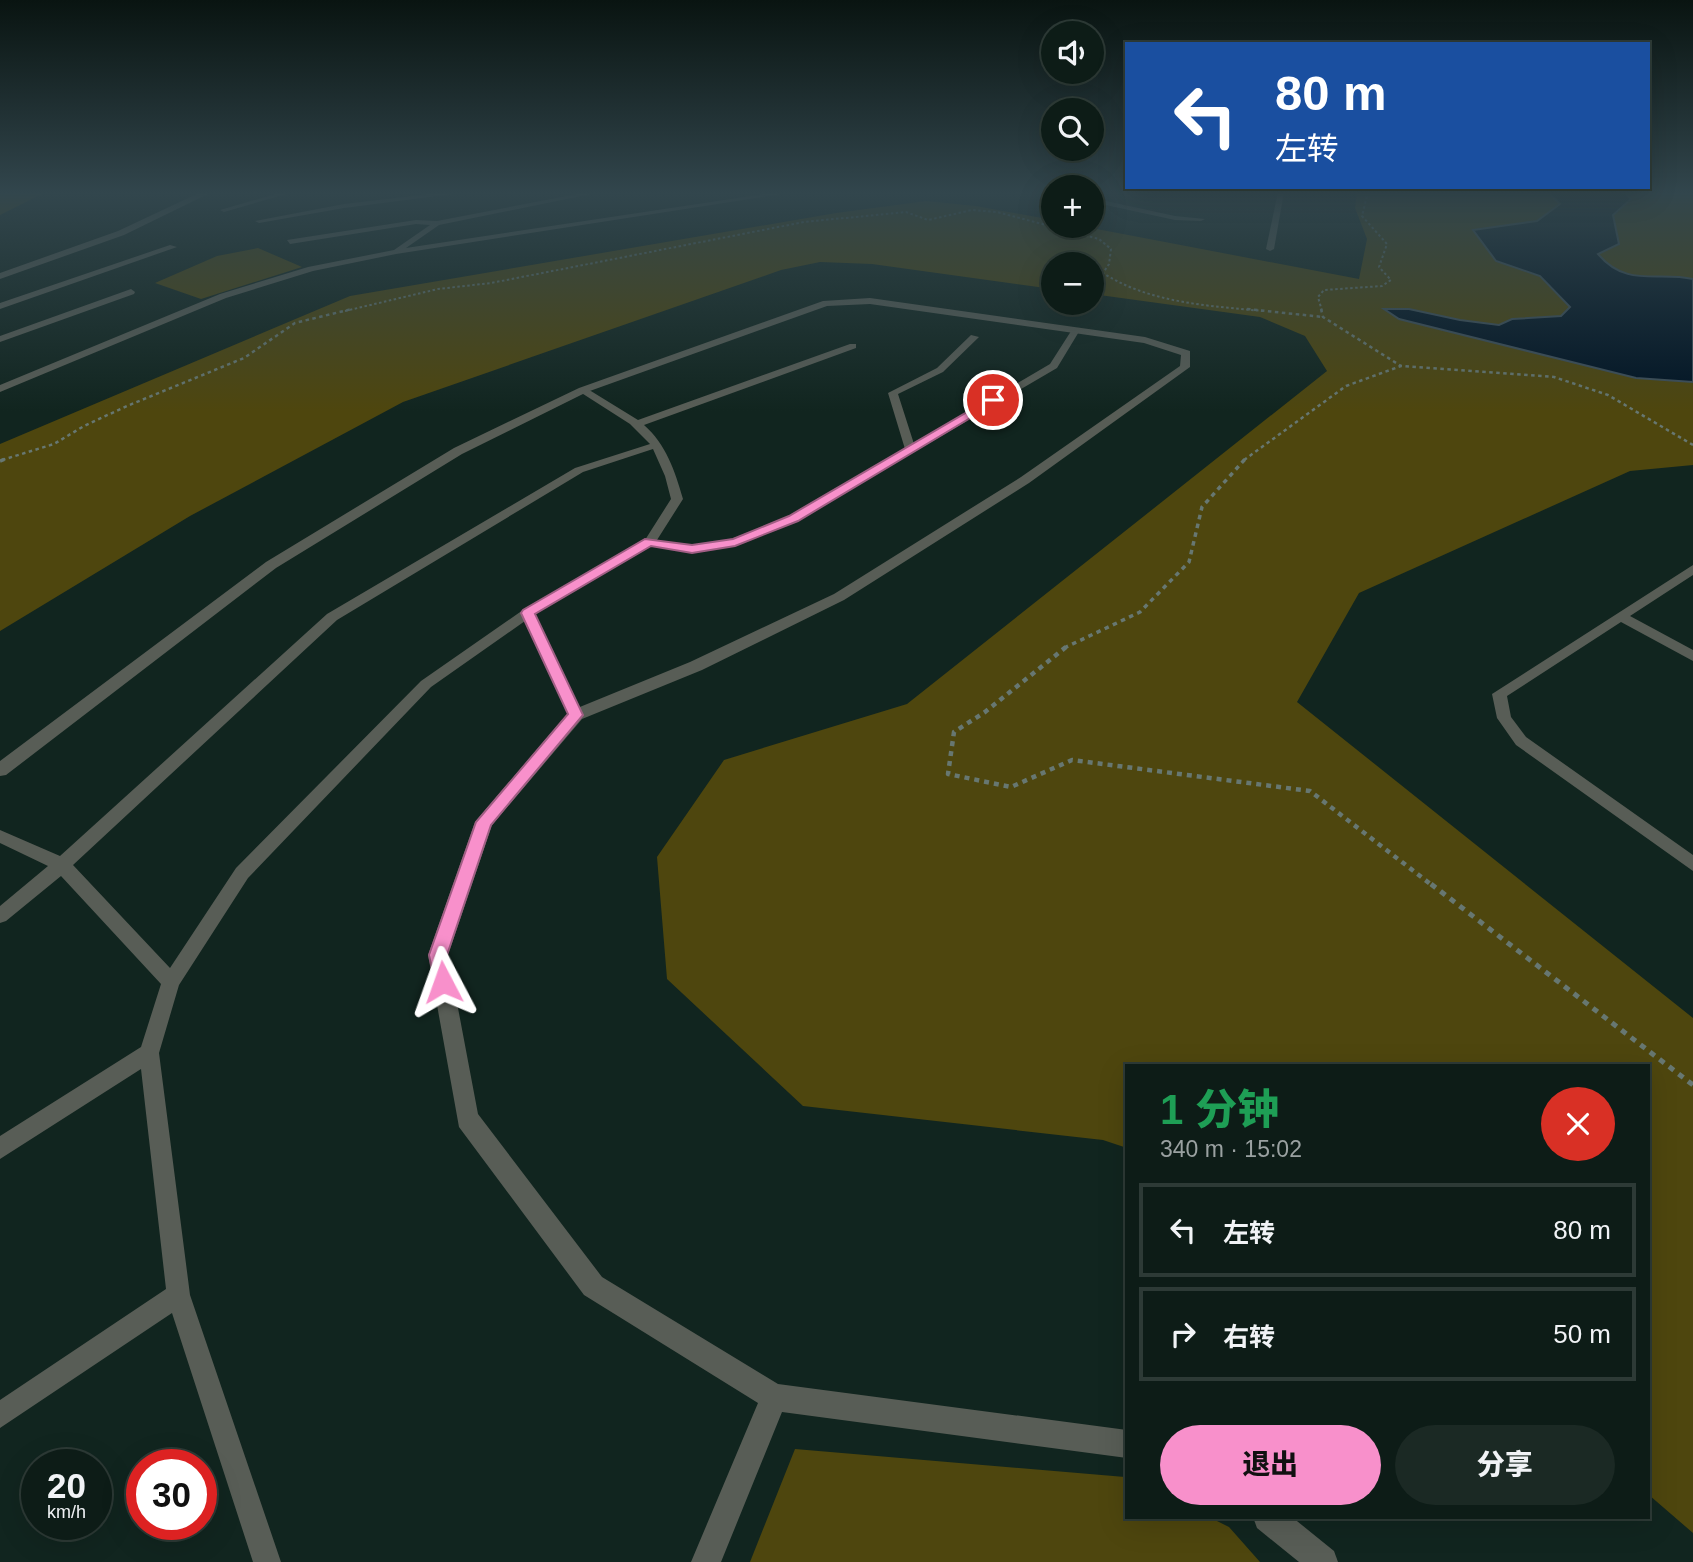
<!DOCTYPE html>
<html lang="zh">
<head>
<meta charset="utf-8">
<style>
	body { margin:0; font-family:Helvetica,"Noto Sans SC",sans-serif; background:#1b2924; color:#f1f3f6; height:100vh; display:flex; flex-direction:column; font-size:26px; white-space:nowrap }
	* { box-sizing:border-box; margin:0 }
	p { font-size:23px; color:#9aa1a1 }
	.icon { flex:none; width:38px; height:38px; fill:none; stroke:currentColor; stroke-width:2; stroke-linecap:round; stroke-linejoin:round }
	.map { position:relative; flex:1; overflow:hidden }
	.panel { position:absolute; left:1125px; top:1064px; width:525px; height:455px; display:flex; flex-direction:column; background:#0d1c17; border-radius:0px; box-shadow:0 7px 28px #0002,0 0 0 2px #2d3a36 }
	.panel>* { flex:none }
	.hud { position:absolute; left:1125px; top:42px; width:525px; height:147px; border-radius:0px; box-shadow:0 7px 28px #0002,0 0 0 2px #2d3a36; background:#1a4fa0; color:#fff; overflow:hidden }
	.tools { position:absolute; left:1041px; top:21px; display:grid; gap:14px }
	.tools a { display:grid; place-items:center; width:63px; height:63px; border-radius:50%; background:#0d1c17; box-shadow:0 7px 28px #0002,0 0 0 2px #2d3a36; font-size:35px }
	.speed { position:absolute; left:21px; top:1449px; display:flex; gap:14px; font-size:35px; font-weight:700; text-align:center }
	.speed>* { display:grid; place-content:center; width:91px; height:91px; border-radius:50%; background:#0d1c17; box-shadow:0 7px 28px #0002,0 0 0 2px #2d3a36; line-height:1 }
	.speed small { font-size:18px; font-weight:400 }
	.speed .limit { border:10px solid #d22; background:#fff; color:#111 }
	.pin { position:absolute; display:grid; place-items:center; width:60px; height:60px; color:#fff; margin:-30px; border:4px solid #fff; border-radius:50%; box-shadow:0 2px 7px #0007 }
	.me { position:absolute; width:77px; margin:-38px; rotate:356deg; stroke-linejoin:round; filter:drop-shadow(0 0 5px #0008) }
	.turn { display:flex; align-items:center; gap:24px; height:147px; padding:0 35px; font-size:32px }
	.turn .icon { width:91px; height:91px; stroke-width:2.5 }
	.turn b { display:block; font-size:49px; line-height:60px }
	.round { display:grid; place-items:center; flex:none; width:74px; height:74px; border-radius:37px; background:#1b2924 }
	.head { display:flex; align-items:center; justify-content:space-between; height:119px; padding:0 35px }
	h1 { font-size:42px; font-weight:800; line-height:52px; color:#1e9e55 }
	.button { display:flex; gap:14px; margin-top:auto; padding:14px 35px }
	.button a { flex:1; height:80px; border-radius:42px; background:#f890cb; color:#111; font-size:28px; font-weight:800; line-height:80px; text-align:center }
	.button a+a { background:#1b2924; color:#f1f3f6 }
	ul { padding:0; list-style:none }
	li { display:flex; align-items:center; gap:21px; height:94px; margin:0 14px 10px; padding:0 21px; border:4px solid #2d3a36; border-radius:0px }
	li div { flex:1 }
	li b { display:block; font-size:26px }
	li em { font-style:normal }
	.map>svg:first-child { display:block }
</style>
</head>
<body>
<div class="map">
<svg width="1693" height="1562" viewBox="0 0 1693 1562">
	<rect width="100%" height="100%" fill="#11251f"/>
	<g fill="#4e460e">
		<path d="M0 192H46L0 215Z"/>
		<path d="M1357 192H1693V465L1630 471 1359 593 1297 702 1693 1018V1533L1649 1495 1648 1066H1127V1148L1103 1140 803 1106 667 979 657 857 724 760 907 704 1327 371 1305 336 1260 317 1092 294V264H1054L1053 289 872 264 820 262 781 270 403 402 190 516 0 631V444L350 296 836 213 926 201 976 206 1053 220 1054 226H1081L1359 279 1367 239 1355 208Z"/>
		<path d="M258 248 302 267 201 299 155 283 217 256Z"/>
		<path d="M795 1449 1125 1477 1127 1517H1209L1229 1527 1260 1562H750Z"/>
	</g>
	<path fill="#001323" stroke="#3d4e58" stroke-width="2" d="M1548 192H1625L1631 199 1613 215 1619 244 1598 254C1627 288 1657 271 1693 279V382L1636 378 1399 319 1384 309H1409L1460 320 1499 325 1512 319 1561 316 1570 307 1540 276 1496 261 1473 230 1537 221 1560 204Z"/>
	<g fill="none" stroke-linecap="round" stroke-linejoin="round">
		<g stroke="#677771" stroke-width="2" stroke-dasharray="2.5 2.5" stroke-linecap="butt">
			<path d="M345 311 438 289 491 283 804 222 906 212 928 220 972 210 997 212 1099 239 1111 249 1109 264 1103 273C1149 303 1210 306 1263 311"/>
			<path d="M1322 311 1318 297 1324 290 1382 286 1391 280 1379 267 1387 244 1362 216 1368 192"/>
		</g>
		<g stroke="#677771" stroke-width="2.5" stroke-dasharray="3.5 3.5" stroke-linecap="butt">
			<path d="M1247 309 1323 317"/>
			<path d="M1321 309 1323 317 1401 366"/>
			<path d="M2 460 54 444 84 426 127 406 244 358 295 323 352 309"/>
			<path d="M1244 460 1346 386 1401 366 1554 377 1608 395 1693 445"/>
		</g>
		<g stroke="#677771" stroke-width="3.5" stroke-dasharray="4.5 4.5" stroke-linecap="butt">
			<path d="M0 461 8 458"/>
			<path d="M1064 648 1140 612 1189 562 1202 507 1246 458"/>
		</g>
		<path stroke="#677771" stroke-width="4.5" stroke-dasharray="5 5" stroke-linecap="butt" d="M1066 647 985 712 954 732 948 774 1011 787 1072 760 1310 791 1433 886"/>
		<path stroke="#677771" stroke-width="5" stroke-dasharray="6 6" stroke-linecap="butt" d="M1431 884 1693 1085"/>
		<g fill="#585d56" fill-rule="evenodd">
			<path d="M282 192H293L224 212 220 210Z"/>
			<path d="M446 192H468L344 208 259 223 255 221 344 204Z"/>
			<path d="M587 192H601L439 225 406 248 777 192H794L396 254 313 271 226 298 0 392V385L220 294 308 267 394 250 430 225 416 224 290 244 287 240 416 220 437 221Z"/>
			<path d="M1278 192H1284L1274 249 1270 251 1266 249Z"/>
			<path d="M1092 198 1175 216 1205 219 1201 221 1175 220 1092 202Z"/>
			<path d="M170 245 177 247 0 309V303Z"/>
			<path d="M131 289 135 292 134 294 0 342V336Z"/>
			<path d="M1073 328 1080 330 1057 368 798 520 735 546 692 553 651 546 535 614 583 715 581 719H571L569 715 525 621 431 687 248 878 179 985 159 1053 190 1295 281 1562H253L172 1313 0 1428V1400L166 1289 141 1069 0 1159V1136L141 1047 161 984 61 876 6 921 0 923V906L48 866 0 843V830L60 856 327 614 575 468 650 444 630 424 580 392V388H586L638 420 850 344H856V348L644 425C666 444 675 471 683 499L657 540C668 542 682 546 694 545 768 540 842 485 905 449L888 393 937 368 971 335 979 337 943 372 898 394 914 444 1050 364ZM653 449 665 476 671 499 645 540 523 610 421 681 236 868 170 968 73 865 337 620 583 472Z"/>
			<path d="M1693 565V575L1630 616 1693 650V661L1621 622 1507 696 1511 717 1526 737 1693 855V871L1516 745 1497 718 1492 694Z"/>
		</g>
		<g fill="#585d56" fill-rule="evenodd">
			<path d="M201 192H212L124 235 0 279V273L118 231Z"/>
			<path d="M870 298 1145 337 1190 351V367L1029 483 844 600 702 670 582 719 492 825 448 955 478 1114 602 1277 778 1384 1127 1430V1458L782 1412 721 1562H691L758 1403 584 1295 459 1127 428 955 475 822 570 711 690 662 834 594 1021 477 1180 366 1181 355 1144 343 870 304 827 306 587 392 462 454 276 568 6 775 0 776V761L266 562 454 448 579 388 823 301Z"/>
			<path d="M1253 1517H1292L1334 1551 1338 1562H1299L1257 1528Z"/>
		</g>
	</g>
	<linearGradient id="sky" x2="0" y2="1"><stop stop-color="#091411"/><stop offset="0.47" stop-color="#32464d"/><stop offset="1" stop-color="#32464d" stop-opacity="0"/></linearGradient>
	<rect width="1693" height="411" fill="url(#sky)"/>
	<path fill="#f890cb" stroke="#a15e84" stroke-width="2" d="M993 397 999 400 997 402 798 521 735 546 692 553 651 546 535 614 583 715 491 825 447 955 452 982 449 988 443 991 436 988 429 955 476 822 568 714 521 613 523 610 645 539 692 545 733 539 789 516Z"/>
</svg>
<div class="tools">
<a><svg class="icon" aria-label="sound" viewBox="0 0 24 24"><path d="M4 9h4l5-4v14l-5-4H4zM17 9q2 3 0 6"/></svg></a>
<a><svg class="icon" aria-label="search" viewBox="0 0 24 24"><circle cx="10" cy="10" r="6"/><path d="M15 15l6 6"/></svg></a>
<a>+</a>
<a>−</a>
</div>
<div class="speed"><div>20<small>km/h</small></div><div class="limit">30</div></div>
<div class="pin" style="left:993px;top:400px;background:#d93025"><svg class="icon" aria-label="arrive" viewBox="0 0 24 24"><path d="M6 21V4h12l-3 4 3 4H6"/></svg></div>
<svg class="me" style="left:443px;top:982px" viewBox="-20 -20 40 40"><path d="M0-17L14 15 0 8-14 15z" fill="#f890cb" stroke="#fff" stroke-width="4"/></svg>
<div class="hud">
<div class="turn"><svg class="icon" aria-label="left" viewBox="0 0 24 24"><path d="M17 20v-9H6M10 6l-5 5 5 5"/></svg><div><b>80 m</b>左转</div></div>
</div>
<section class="panel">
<div class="head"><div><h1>1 分钟</h1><p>340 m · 15:02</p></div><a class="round" style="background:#d93025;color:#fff"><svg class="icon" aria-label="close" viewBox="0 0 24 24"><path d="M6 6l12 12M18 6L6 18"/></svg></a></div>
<ul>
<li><svg class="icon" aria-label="left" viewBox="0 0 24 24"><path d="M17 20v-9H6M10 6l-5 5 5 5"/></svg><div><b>左转</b></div><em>80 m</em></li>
<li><svg class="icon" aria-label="right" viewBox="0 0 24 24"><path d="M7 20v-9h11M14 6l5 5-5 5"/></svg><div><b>右转</b></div><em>50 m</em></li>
</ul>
<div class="button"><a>退出</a><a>分享</a></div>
</section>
</div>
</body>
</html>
